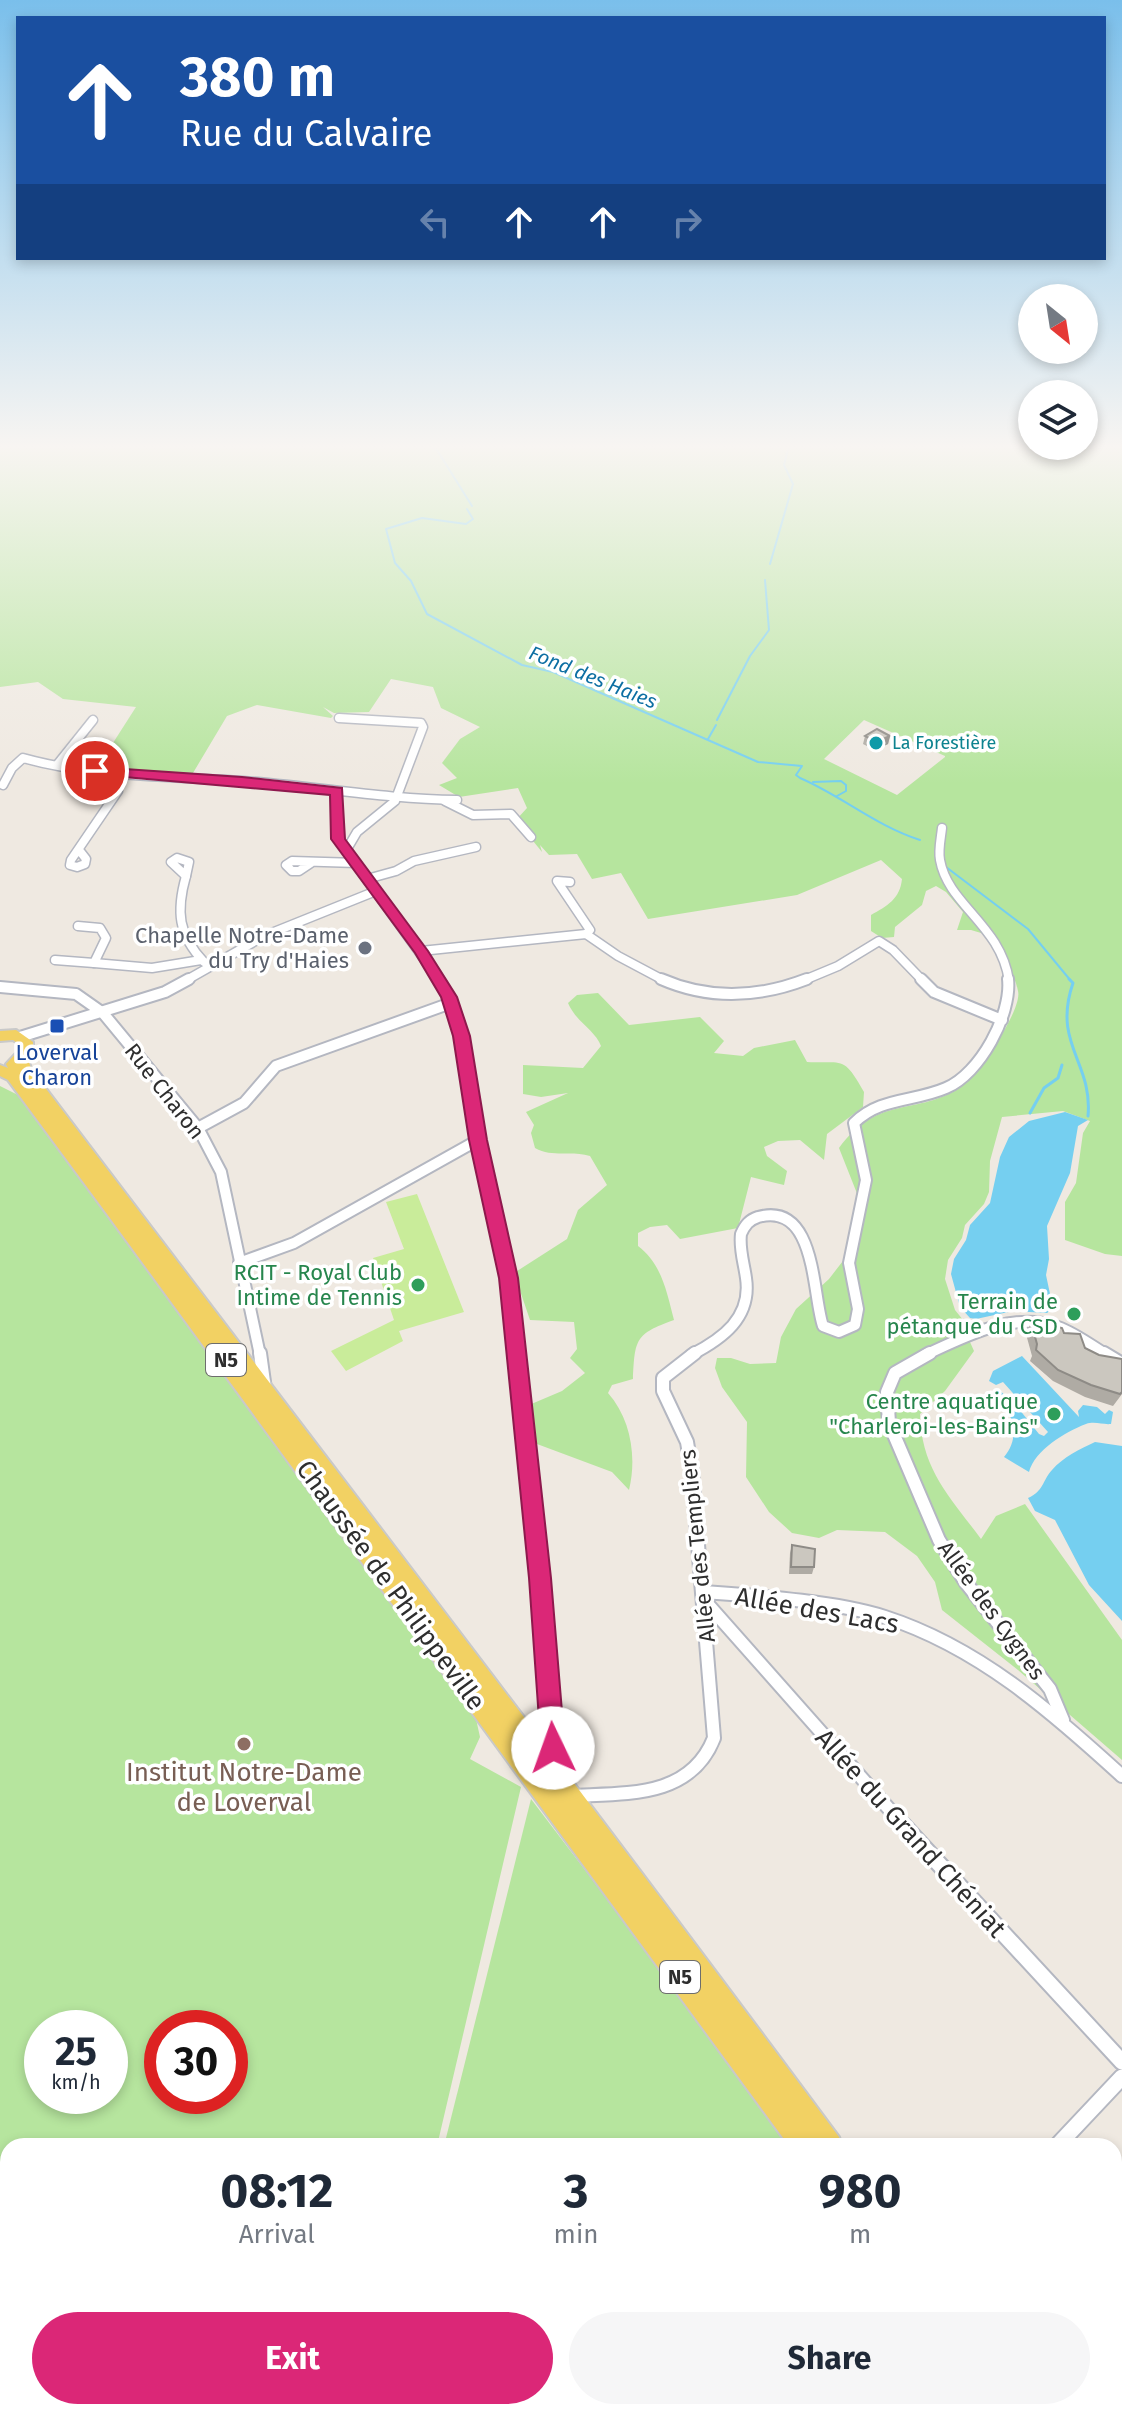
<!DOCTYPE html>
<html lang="en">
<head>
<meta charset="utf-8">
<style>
	body { margin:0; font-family:"Fira Sans",sans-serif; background:#f6f6f7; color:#1f2937; height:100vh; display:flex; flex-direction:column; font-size:30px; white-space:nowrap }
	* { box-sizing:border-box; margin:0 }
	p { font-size:26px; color:#747a83 }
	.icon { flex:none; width:44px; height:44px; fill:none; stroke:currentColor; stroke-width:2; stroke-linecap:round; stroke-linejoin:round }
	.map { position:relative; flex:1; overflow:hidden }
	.panel { position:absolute; left:0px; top:2138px; width:1122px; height:282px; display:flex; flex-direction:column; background:#fff; border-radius:24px 24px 0 0; box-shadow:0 4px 12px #0003 }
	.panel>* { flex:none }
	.banner { position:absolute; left:16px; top:16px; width:1090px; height:244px; border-radius:0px; box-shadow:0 4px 12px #0003; background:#1a4fa0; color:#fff; overflow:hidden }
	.needle { width:52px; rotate:150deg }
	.buttons { position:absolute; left:1018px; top:284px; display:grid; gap:16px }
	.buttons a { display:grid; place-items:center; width:80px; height:80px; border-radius:50%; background:#fff; box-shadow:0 4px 12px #0003; font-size:40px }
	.speed { position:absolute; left:24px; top:2010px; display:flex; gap:16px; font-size:40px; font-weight:700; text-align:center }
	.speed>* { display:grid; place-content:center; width:104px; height:104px; border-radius:50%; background:#fff; box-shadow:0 4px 12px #0003; line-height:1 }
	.speed small { font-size:20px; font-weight:400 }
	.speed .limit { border:12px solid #d22; background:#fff; color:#111 }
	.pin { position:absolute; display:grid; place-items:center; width:68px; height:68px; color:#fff; margin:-34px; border:4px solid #fff; border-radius:50%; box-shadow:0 2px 8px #0007 }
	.me { position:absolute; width:88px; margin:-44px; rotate:357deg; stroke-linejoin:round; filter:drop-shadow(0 0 6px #0008) }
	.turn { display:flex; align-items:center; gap:28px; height:168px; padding:0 32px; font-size:36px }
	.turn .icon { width:104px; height:104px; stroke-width:2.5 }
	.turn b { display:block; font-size:56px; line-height:68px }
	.lanes { display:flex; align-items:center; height:76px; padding:0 32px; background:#0003; justify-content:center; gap:40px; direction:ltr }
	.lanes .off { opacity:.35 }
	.eta { display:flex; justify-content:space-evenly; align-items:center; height:136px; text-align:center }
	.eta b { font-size:48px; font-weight:700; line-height:56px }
	.primary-button { display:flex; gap:16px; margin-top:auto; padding:16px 32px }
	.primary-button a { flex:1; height:92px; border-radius:48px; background:#db2777; color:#fff; font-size:32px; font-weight:700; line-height:92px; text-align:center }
	.primary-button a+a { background:#f6f6f7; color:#1f2937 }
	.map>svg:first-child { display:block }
</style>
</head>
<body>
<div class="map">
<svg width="1122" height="2419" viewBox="0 0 1122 2419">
	<rect width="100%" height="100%" fill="#efe9e1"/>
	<g fill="#b6e59e" fill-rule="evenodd">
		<path d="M0 445H1122V1256L1105 1254 1065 1240V1202L1076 1183 1083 1133 1090 1121 1063 1111 1002 1117 990 1161 989 1192 984 1204 965 1225 962 1238 948 1260 945 1279 955 1310 972 1331 970 1342 974 1351 945 1391 920 1414C921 1469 950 1497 981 1539L996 1516 1025 1504 1122 1640V1760L1018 1670 942 1610 935 1582 917 1556 885 1532 837 1530 819 1538 792 1533 769 1512 746 1477 747 1422 722 1387 715 1368 717 1358H731L750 1364 776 1363 781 1337 796 1309 829 1279 856 1244 860 1201 839 1148C878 1095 913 1116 958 1089 975 1079 1023 1010 1018 991 1014 971 1001 953 991 936L971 930H957L963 912 946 892 936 886 926 891 922 905 895 927 894 937 882 938 871 931V915C887 906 900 899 902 879L881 860 797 895 648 919 621 873 592 879 577 854 549 855 540 845 542 852 516 820 527 808 518 788 459 797 439 785 457 778 442 763 460 739 480 727 441 708 433 687 391 679 369 712 334 713 323 707 333 716 331 718 257 705 227 716 190 778 95 771 136 707 63 699 38 682 0 687ZM864 720 945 756V757L897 795 824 759Z"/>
		<path d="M598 993 629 1025 700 1017 724 1041 714 1053 743 1056 754 1048 795 1040 807 1062C844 1064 843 1055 864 1092L863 1107 827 1134 824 1160 800 1140 778 1141 764 1147 767 1156 787 1171 784 1185 751 1177 738 1228 680 1239 667 1225 650 1227 638 1233V1246C662 1264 667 1293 674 1320 635 1334 635 1339 633 1379L612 1385 608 1393C631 1419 637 1457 629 1490L612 1472 537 1444 529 1405 562 1391 585 1373 570 1358 577 1349 574 1322 530 1320 514 1273 567 1239 578 1210 607 1185 590 1156C571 1150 553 1158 535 1148L531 1133 534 1125 526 1112 568 1093 541 1097 523 1094V1065L583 1068 601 1046C595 1030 576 1022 568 1003L577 995Z"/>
		<path d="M0 1086 24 1098 476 1719 480 1737 470 1759 521 1787 437 2146H8V2412H112L111 2419H0ZM42 2028H110V2096H42ZM162 2028H230V2096H162Z"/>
		<path d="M531 1799 795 2146H444Z"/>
		<path d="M141 2412H216L238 2419H156Z"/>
		<path d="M377 2412H813L808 2419H376Z"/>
	</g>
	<path fill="#c9ec9a" d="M417 1194 464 1312 399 1331 403 1341 346 1371 331 1351 394 1320 373 1258 404 1249 386 1202Z"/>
	<g fill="#75cff0">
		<path d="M1065 1112 1088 1120 1078 1126 1070 1173 1047 1226 1049 1259 1046 1275 1053 1308 1047 1313 1013 1311 976 1319 970 1318 960 1307 951 1274 954 1259 966 1240 970 1225 990 1203 1000 1157 1009 1137 1029 1121Z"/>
		<path d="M1022 1356 1079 1417 1078 1411 1083 1405 1097 1407 1105 1414 1109 1410 1113 1412 1111 1424C1103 1425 1095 1421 1086 1424 1065 1432 1035 1450 1029 1472L1004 1457C1022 1436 1012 1412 995 1393L999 1390 1015 1404 1039 1434 1044 1436 1048 1432 1003 1382 996 1385 989 1381 993 1371Z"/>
		<path d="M1095 1442 1122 1446V1621L1089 1585 1055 1520 1035 1511 1028 1498C1044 1491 1042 1481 1052 1470 1063 1457 1080 1449 1095 1442Z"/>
	</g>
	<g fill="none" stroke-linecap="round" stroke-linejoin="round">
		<g stroke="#75cff0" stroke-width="2">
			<path d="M427 445 437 450 472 506"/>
			<path d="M467 509 473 519 466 524 422 518 386 529 395 563 411 581 427 614 522 665 553 672 758 762 802 766 796 775 800 778C842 796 876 826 920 840"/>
			<path d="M770 564 793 484 784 465 789 445"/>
			<path d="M717 720 750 656 769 630 765 580"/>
			<path d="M708 739 716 725"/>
			<path d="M813 782 841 781 846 785V791L837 796"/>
			<path d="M946 867 1028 929 1071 981"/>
		</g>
		<g stroke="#75cff0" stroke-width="3">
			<path d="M1069 979 1073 983C1052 1044 1093 1062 1088 1116"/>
			<path d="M1030 1113 1044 1088 1058 1078 1062 1065"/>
		</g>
		<g stroke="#b4b7c1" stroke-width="11">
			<g id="street-far3">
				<path d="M339 718 421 723 423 727 395 801 357 832 347 849"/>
				<path d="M57 765 93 720"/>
				<path d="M3 785 12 768 23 758C95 778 169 776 243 781 314 786 385 799 457 800"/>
				<path d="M337 791 338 839 440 981"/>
				<path d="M445 801 473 815 511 814 531 837"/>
				<path d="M942 828C941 838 938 850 940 860 948 905 1001 925 1009 981"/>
				<path d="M79 850 86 859 85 864 77 867 70 865 71 860 118 791 116 773"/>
				<path d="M177 858 189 862 186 876 171 862Z"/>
				<path d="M311 863 299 871H292L286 865 292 861 357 863"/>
				<path d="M186 876C176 911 178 935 204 962"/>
				<path d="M367 879 396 871 414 861 476 847"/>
				<path d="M570 882 557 881 590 930 586 934"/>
				<path d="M78 926 100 928 106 938 94 963 152 968 201 960"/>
				<path d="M421 951 586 934 618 956 665 981"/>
				<path d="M55 960 94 963"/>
				<path d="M185 981 264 936 376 891"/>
				<path d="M802 981 838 966 879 941 893 950 923 981"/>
			</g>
		</g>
		<g stroke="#b4b7c1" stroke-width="14">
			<g id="street-far2">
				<path d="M438 979 449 997 461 1036 478 1140 508 1278 516 1355"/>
				<path d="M661 979C709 1000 758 998 807 979"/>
				<path d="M921 979 934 992 1002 1020"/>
				<path d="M0 987 76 994 103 1013 198 1128 221 1172 260 1355"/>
				<path d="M20 1037 165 992 189 979"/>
				<path d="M198 1128 244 1103 276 1066 451 1003"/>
				<path d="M239 1263 294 1243 478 1140"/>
				<path d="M691 1355C722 1339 752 1318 746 1278 744 1263 739 1249 741 1234 745 1225 749 1220 758 1217 817 1201 812 1295 823 1326L839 1332 855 1325 858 1309 849 1263 866 1180 854 1123C880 1097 914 1102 946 1088 980 1074 1012 1014 1008 979"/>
				<path d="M925 1355C964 1337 1014 1310 1058 1327 1075 1333 1092 1346 1107 1355"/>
			</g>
		</g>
		<g stroke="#b4b7c1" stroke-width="16">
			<g id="street-far1">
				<path d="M260 1353 265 1389"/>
				<path d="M516 1353 552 1721 553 1748 543 1762"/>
				<path d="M930 1353 895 1373 887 1392 889 1423 939 1540 966 1583 1050 1689 1063 1720"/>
				<path d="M1104 1353 1122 1364"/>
				<path d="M703 1592C756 1596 835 1601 885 1617 978 1647 1051 1711 1122 1776"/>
				<path d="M704 1600 905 1827"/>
				<path d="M570 1796C625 1793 690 1799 714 1738L692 1472 687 1442 663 1391V1378L695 1353"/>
			</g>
		</g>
		<g stroke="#b4b7c1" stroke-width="19">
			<g id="street">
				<path d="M903 1825 1122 2062"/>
				<path d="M1057 2146 1122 2077"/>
				<path d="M817 2419 823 2412"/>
			</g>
		</g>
		<g stroke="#c9c9c9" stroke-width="4">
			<g id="primary">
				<path d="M16 1030 33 1042V1052L28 1058 31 1069C301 1425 573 1778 839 2137L842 2146H789L107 1214 8 1080 0 1076V1065L8 1068 6 1064 19 1050V1044L13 1040 0 1041V1031Z"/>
				<path d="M993 2412H1047L1050 2419H996Z"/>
			</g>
		</g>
		<use href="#street-far3" stroke="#fff" stroke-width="8"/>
		<use href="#street-far2" stroke="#fff" stroke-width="10"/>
		<use href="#street-far1" stroke="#fff" stroke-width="12"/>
		<use href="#street" stroke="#fff" stroke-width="15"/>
		<use href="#primary" fill="#f2d163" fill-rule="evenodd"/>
	</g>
	<g fill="#afaba4">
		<path d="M865 736H890L888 744 875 750 863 744Z"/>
		<path d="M1033 1318 1047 1324 1064 1333 1085 1348 1099 1355 1122 1359V1394L1113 1406 1085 1397 1053 1381 1030 1361 1032 1356 1026 1334Z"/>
		<path d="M792 1545 814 1567 812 1574H789L790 1553Z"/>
	</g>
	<path fill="#8e8b86" d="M890 736 888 744 875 750 876 742Z"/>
	<g fill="#cbc7bf" stroke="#8e8b86" stroke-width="2">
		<path d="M877 729 890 736 876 742 865 736Z"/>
		<path d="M1033 1318 1048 1319 1047 1324 1062 1328 1064 1333 1080 1334 1085 1348 1099 1355 1122 1359V1392L1120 1394 1091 1385 1058 1370 1036 1350 1037 1344 1031 1322Z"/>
		<path d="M792 1545 815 1549 814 1567H791Z"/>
	</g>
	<linearGradient id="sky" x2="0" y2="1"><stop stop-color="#7abfeb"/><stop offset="0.57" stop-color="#f8f5f2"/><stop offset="1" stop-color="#f8f5f2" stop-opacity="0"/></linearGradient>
	<rect width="1122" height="784" fill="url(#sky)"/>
	<path fill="#db2777" stroke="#8e194d" stroke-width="2" d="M95 767 242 777 342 788 345 839 428 951 457 997 470 1036 487 1140 518 1278 551 1578 565 1748 561 1756 553 1760 544 1756 541 1748 529 1578 499 1278 469 1140 453 1036 441 997 415 953 331 839 330 795 90 774 88 771Z"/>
	<circle fill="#0f9aa8" stroke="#fff" stroke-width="3" cx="876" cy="743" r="8"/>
	<circle fill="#6b7280" stroke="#fff" stroke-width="3" cx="365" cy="948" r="8"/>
	<rect fill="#1a4fb4" stroke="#fff" stroke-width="3" x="49" y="1018" width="16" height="16" rx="4"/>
	<g fill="#2e9e5b" stroke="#fff" stroke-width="3">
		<circle cx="418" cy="1285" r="8"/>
		<circle cx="1074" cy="1314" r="8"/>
		<circle cx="1054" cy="1414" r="8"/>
	</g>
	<circle fill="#8d6e63" stroke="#fff" stroke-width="3" cx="244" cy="1744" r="8"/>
	<g text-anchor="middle" stroke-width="7" stroke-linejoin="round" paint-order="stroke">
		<g font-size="18" fill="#0d838f" stroke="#fff" text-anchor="start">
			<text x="892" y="749">La Forestière</text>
		</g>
		<g font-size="20" font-style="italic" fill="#0d6fa3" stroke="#fff">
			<text transform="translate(593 677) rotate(22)" y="7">Fond des Haies</text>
		</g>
		<g fill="#fff" stroke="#6d6d6d" stroke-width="2">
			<rect x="206" y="1344" width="40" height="32" rx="6"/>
			<rect x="660" y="1961" width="40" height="32" rx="6"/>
		</g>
		<g font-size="20" font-weight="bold" fill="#2e2e2e">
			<text x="226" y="1367">N5</text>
			<text x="680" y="1984">N5</text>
		</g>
		<g font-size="22" fill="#5b616d" stroke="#fff" text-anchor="end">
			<text x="349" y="943">Chapelle Notre-Dame<tspan x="349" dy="25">du Try d'Haies</tspan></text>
		</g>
		<g font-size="22" fill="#164399" stroke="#fff">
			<text x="57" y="1060">Loverval<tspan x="57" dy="25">Charon</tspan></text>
		</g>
		<g font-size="22" fill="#2e2e2e" stroke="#fff">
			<text transform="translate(165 1091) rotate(52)" y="8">Rue Charon</text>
			<text transform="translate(697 1546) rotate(-96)" y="8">Allée des Templiers</text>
			<text transform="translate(992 1610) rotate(54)" y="8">Allée des Cygnes</text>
		</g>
		<g font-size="22" fill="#27864d" stroke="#fff" text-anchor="end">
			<text x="402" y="1280">RCIT - Royal Club<tspan x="402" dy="25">Intime de Tennis</tspan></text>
			<text x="1058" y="1309">Terrain de<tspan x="1058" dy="25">pétanque du CSD</tspan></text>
			<text x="1038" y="1409">Centre aquatique<tspan x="1038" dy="25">"Charleroi-les-Bains"</tspan></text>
		</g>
		<g font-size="26" fill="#2e2e2e" stroke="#fff">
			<text transform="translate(391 1585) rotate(54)" y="9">Chaussée de Philippeville</text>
			<text transform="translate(817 1610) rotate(10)" y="9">Allée des Lacs</text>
			<text transform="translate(911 1833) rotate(48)" y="9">Allée du Grand Chéniat</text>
		</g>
		<g font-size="26" fill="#785e54" stroke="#fff">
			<text x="244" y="1781">Institut Notre-Dame<tspan x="244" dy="30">de Loverval</tspan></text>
		</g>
	</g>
</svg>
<div class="buttons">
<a><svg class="needle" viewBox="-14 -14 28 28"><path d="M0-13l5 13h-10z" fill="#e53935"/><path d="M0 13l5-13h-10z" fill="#747a83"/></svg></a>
<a><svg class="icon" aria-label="layers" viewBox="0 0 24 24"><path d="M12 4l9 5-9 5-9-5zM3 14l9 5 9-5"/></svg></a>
</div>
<div class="speed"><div>25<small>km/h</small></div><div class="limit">30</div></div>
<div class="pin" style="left:95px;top:771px;background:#d93025"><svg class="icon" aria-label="arrive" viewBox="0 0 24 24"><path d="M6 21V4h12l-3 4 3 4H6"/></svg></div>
<svg class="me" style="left:553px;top:1748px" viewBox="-20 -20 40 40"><circle r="19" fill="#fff"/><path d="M0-13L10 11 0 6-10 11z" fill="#db2777"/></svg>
<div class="banner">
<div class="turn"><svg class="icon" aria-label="ahead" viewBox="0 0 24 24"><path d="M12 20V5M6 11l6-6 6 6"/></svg><div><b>380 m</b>Rue du Calvaire</div></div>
<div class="lanes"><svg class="icon off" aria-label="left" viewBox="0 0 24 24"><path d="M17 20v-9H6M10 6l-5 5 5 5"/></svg><svg class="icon" aria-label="ahead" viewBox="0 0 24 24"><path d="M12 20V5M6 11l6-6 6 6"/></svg><svg class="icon" aria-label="ahead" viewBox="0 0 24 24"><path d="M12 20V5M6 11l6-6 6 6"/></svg><svg class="icon off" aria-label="right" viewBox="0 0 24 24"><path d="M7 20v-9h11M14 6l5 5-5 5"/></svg></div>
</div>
<section class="panel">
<div class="eta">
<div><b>08:12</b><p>Arrival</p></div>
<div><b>3</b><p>min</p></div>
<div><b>980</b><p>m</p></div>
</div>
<div class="primary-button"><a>Exit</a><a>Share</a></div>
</section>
</div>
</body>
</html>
